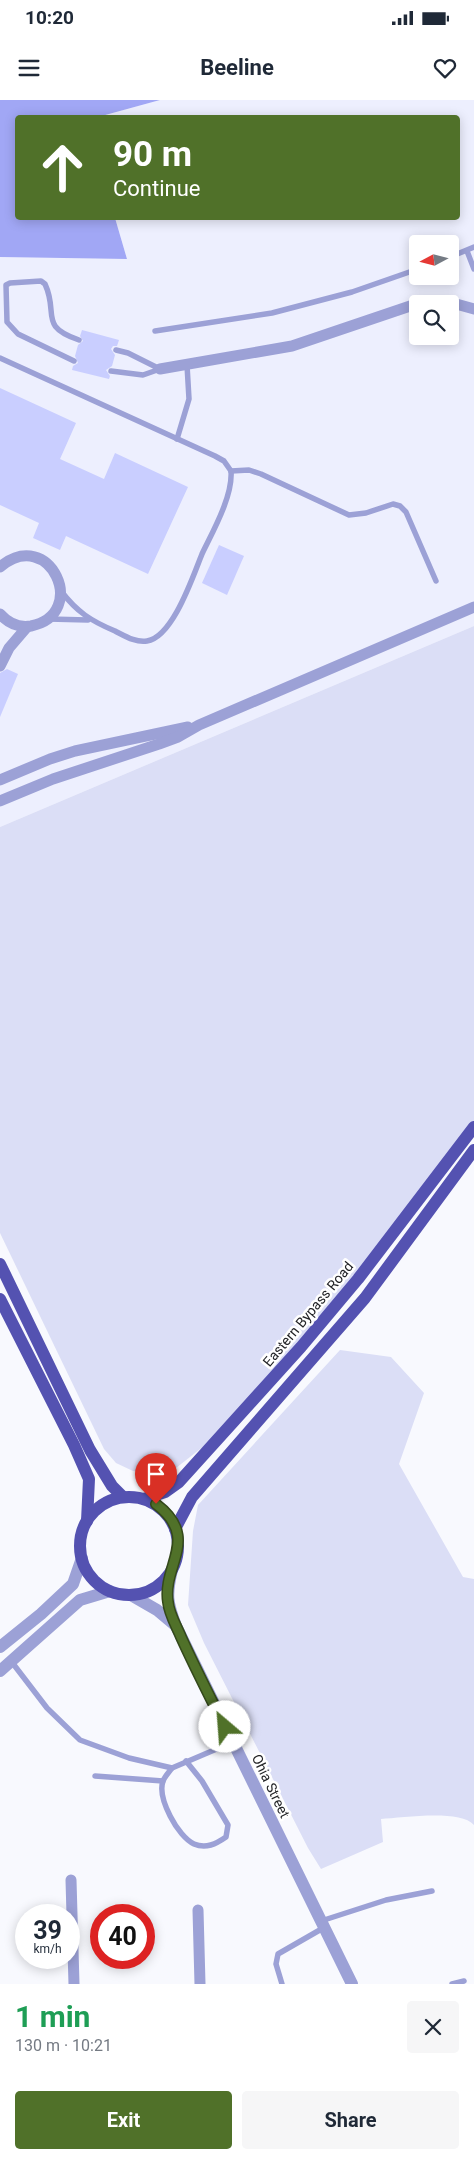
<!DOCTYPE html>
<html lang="en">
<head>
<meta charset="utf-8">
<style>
	body { margin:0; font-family:Roboto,sans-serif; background:#f6f6f7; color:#1f2937; height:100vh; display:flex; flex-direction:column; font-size:19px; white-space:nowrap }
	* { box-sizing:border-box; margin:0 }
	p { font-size:16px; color:#747a83 }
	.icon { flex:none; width:28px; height:28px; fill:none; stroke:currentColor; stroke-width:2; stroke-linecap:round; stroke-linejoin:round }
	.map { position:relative; height:1884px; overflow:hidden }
	.panel { display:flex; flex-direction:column; background:#fff; flex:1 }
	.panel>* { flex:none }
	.banner { position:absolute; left:15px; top:15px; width:445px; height:105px; border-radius:5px; box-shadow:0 2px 12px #0003; background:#507129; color:#fff; overflow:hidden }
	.needle { width:32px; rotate:263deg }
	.tools { position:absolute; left:409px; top:135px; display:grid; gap:10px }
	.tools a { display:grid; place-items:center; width:50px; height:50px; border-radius:5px; background:#fff; box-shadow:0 2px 12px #0003; font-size:25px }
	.speed { position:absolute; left:15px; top:1804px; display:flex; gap:10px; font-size:25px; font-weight:700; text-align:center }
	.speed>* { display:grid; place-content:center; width:65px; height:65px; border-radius:50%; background:#fff; box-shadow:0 2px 12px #0003; line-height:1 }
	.speed small { font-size:12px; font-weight:400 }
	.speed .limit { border:8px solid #d22; background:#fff; color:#111 }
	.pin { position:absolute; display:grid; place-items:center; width:42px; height:42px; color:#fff; margin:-51px -21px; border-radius:50% 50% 50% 0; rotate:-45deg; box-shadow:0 0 5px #0007 }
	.pin .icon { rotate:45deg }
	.me { position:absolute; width:55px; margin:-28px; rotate:333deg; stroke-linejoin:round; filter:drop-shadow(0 0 4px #0008) }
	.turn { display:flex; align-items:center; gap:18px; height:105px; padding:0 15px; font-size:22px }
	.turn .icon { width:65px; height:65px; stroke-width:2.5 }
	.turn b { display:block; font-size:35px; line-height:42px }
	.round { display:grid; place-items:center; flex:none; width:52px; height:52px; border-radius:5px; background:#f6f6f7 }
	.headline { display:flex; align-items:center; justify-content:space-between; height:85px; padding:0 15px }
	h1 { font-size:30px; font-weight:700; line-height:38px; color:#1e9e55 }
	.button { display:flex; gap:10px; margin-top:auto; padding:10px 15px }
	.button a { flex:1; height:58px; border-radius:5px; background:#507129; color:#fff; font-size:20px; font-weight:700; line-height:58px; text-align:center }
	.button a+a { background:#f6f6f7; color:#1f2937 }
	.status { display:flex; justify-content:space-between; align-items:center; height:35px; padding:0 25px; background:#fff; direction:ltr }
	.status svg { height:14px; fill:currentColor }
	header { display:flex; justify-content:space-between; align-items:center; height:65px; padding:0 15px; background:#fff; font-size:22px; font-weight:700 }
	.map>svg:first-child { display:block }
</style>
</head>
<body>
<div class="status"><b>10:20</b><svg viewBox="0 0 49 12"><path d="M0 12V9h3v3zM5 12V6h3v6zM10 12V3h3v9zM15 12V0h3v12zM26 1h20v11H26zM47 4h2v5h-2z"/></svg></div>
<header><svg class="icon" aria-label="menu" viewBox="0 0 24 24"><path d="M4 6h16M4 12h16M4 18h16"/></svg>Beeline<svg class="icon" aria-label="heart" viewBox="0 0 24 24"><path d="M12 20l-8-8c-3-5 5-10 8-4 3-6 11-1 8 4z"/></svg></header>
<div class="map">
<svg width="474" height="1884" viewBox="0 0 474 1884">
	<rect width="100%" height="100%" fill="#f8f9fe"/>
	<path fill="#edeffe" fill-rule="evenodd" d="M160 0H474V526L0 727V157L127 159 115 118H458V18L98 17ZM418 144H450V176H418ZM418 204H450V236H418Z"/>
	<g fill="#dbdef6">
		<path d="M474 526V1024L406 1117 218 1335 176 1368 156 1373 133 1371 116 1363 104 1349 0 1133V727Z"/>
		<path d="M340 1250 391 1257 424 1293 399 1364 463 1477 474 1479V1725C460 1709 402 1718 381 1719L383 1742 321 1769 308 1748 204 1543 188 1505 193 1431 198 1405Z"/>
	</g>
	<path fill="#a1a7f5" d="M0 0H160L98 17 18 18V118H115L127 159 0 157Z"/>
	<g fill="#c9ceff">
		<path d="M82 230 119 240 117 246H113L111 249 115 255 112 266 106 270 110 276 109 279 72 270 73 266 78 263 75 256 78 245 83 241 80 236Z"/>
		<path d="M0 288 76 323 60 359 104 379 115 353 188 387 148 474 66 436 60 450 33 438 39 423 0 405Z"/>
		<path d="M219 445 244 456 227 495 202 483Z"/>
		<path d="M7 569 18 574 0 617V573Z"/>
	</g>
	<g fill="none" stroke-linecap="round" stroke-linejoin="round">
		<g stroke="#9ca1d6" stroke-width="5.5">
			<path d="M467 151 474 169"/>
			<path d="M450 157 474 147"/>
			<path d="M155 231 272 213 352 192 418 169"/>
			<path d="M0 258 215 356 224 361 231 371C233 396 213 431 202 454 193 476 173 537 147 541 136 543 125 536 115 531 91 521 77 512 61 491"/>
			<path d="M74 261 18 234 7 222 6 185 10 183 41 181 45 184C59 214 38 226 79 240"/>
			<path d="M111 271 143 275 160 269 128 253 116 250"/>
			<path d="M177 339 189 299 187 265"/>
			<path d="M231 371 249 370 261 374 349 415 366 413 393 404 400 406 406 412 436 481"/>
			<path d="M48 519 88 520"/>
			<path d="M11 1561 47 1608 80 1640 129 1658 172 1668 233 1642"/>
			<path d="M172 1668C169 1672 165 1676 163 1681 157 1698 178 1737 194 1744 206 1749 216 1744 226 1737L228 1725 202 1681 186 1661"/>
			<path d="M95 1676 163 1681"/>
			<path d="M321 1821 386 1800 432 1791"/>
			<path d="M282 1884 276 1864 278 1854 325 1827"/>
			<path d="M452 1884 464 1881"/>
		</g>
		<g stroke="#9ca1d6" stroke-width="11">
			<path d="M160 269 292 246 422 202H449L474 209"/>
			<path d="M0 467C50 425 90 514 31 526 19 528 8 523 0 514"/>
			<path d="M0 566 9 548 27 527"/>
			<path d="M0 680 50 659 75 651 188 627"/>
			<path d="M0 701 53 679 159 644 178 637 199 625 474 507"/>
			<path d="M71 1780 74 1884"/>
			<path d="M198 1810 200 1884"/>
		</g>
		<g stroke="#9ca1d6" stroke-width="12">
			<path d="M172 1470C166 1495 167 1502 176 1526L352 1884"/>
			<path d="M131 1495 157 1510 176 1526"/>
			<path d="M0 1547 41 1514 73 1484 82 1458"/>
			<path d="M0 1571 80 1500 110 1491"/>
		</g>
		<g stroke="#5452b1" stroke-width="12">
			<path d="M0 1164 90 1350 112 1386 123 1397"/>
			<path d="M0 1199 74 1345 89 1379 87 1421"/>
			<circle cx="129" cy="1446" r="49"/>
			<path d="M144 1399 165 1392 179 1382 301 1247 358 1179 474 1027"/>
			<path d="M175 1429 192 1397 365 1198 474 1050"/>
		</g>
	</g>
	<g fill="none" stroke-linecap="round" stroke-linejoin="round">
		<g stroke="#34491b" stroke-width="12">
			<path id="route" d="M156 1404C201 1438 162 1465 168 1502 169 1514 177 1527 181 1537 195 1568 210 1597 225 1627"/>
		</g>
		<use href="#route" stroke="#507129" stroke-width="9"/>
	</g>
	<g text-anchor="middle" stroke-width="5" stroke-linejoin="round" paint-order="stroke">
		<g font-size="14" fill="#232427" stroke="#fff">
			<text transform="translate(308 1214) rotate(-50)" y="5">Eastern Bypass Road</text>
			<text transform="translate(271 1686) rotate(64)" y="5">Ohia Street</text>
		</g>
	</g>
</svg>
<div class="tools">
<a><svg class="needle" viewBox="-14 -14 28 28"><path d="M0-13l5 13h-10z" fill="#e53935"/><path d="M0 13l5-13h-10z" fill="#747a83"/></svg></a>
<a><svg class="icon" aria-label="search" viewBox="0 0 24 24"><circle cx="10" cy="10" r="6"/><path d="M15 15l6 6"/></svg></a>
</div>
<div class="speed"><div>39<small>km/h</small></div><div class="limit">40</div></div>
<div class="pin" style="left:156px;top:1404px;background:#d93025"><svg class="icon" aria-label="arrive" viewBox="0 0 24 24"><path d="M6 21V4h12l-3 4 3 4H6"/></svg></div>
<svg class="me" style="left:225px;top:1627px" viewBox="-20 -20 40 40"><circle r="19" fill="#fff"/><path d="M0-13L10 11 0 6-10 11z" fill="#507129"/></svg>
<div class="banner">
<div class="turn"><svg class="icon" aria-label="ahead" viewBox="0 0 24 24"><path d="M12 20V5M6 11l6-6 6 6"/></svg><div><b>90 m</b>Continue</div></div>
</div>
</div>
<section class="panel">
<div class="headline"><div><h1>1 min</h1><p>130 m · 10:21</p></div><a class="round"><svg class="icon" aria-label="close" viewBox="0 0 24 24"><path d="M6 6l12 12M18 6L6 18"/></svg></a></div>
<div class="button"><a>Exit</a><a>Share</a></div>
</section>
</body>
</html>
